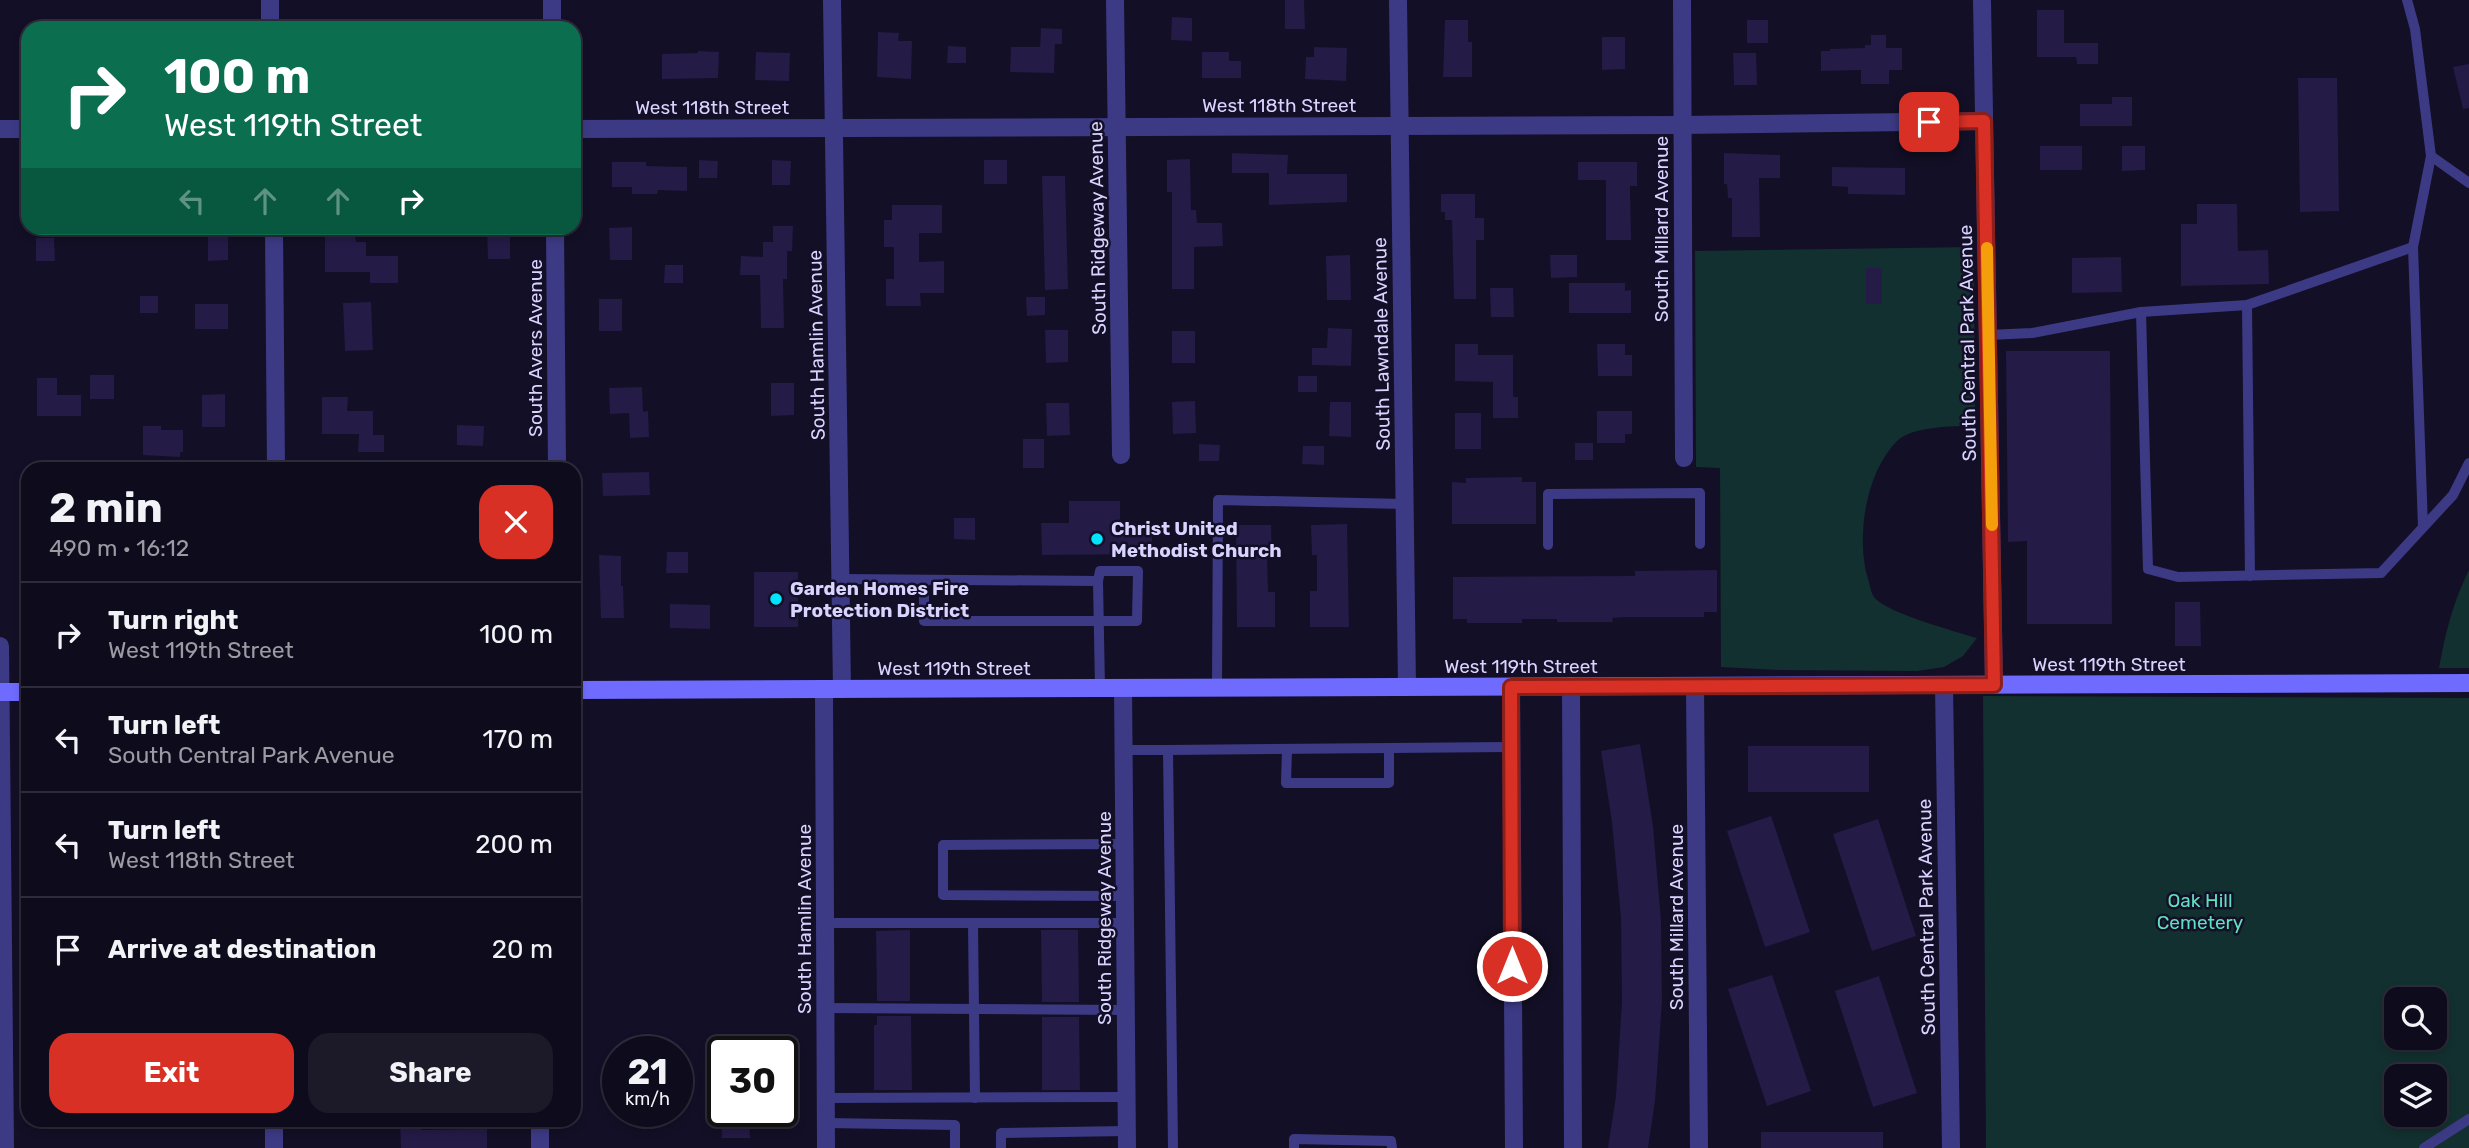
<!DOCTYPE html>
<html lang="en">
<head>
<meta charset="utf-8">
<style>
	body { margin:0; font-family:Rubik,sans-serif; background:#1c1929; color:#f1f3f6; height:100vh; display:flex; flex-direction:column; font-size:26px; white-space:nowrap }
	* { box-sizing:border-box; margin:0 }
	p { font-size:23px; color:#9b9ba3 }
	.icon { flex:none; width:38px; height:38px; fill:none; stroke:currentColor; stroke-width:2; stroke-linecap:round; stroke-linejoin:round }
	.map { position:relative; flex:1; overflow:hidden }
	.details { position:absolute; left:21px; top:462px; width:560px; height:665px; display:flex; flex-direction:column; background:#0e0b1c; border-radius:21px; box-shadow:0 4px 10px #0003,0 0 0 2px #2e2b3b }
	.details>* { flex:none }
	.hud { position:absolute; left:21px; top:21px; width:560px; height:214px; border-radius:21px; box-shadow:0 4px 10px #0003,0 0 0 2px #2e2b3b; background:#0b6e4f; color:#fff; overflow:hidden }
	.tools { position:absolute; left:2384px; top:987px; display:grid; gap:14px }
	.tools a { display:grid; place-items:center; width:63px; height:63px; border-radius:14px; background:#0e0b1c; box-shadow:0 4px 10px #0003,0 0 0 2px #2e2b3b; font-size:35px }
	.speed { position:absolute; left:602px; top:1036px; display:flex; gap:14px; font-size:35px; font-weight:700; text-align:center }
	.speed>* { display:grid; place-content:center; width:91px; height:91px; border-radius:50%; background:#0e0b1c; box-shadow:0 4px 10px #0003,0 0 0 2px #2e2b3b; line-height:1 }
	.speed small { font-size:18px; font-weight:400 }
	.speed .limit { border:4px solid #111; border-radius:10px; background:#fff; color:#111 }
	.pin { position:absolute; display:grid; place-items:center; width:60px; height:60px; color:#fff; margin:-30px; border-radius:14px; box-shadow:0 4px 10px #0006 }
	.me { position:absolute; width:77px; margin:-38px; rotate:0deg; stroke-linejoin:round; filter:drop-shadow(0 0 5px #0008) }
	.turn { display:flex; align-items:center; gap:24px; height:147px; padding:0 28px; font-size:32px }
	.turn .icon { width:91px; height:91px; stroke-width:2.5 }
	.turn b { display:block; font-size:49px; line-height:60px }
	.lanes { display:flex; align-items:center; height:66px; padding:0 28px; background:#0003; justify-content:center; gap:35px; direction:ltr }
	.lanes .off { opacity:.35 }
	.round { display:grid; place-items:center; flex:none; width:74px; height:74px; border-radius:21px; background:#1c1929 }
	.overview { display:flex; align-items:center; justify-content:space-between; height:119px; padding:0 28px }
	h1 { font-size:42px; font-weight:700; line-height:52px }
	.action { display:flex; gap:14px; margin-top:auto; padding:14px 28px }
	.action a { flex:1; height:80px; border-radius:21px; background:#d93025; color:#fff; font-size:28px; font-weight:700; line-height:80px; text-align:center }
	.action a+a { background:#1c1929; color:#f1f3f6 }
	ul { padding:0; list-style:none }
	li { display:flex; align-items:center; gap:21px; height:105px; padding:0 28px; border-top:2px solid #2e2b3b }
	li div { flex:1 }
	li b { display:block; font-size:26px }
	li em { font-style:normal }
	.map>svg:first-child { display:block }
</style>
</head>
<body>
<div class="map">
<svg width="2469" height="1148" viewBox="0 0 2469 1148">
	<rect width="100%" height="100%" fill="#130f26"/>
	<g fill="#12302f" fill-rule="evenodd">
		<path d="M1974 247 1975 426C1954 426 1913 426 1897 441 1865 473 1855 541 1869 582 1870 586 1871 593 1874 597 1884 612 1957 632 1977 638L1963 656 1944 667 1917 671 1778 670 1721 667 1720 468 1696 467 1695 251Z"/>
		<path d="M2469 570V668H2439C2445 634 2453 602 2469 570Z"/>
		<path d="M1983 696 2469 698V1148H1986ZM2396 999H2434V1038H2396ZM2396 1076H2434V1115H2396Z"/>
	</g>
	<g fill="#241b47">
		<path d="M1285 0H1304L1305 29H1285Z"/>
		<path d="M2037 10H2064V43H2098V64H2077L2076 57H2037Z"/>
		<path d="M1172 17 1192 18V41L1171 40Z"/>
		<path d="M1445 20H1468V42H1472V77H1443Z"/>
		<rect x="1747" y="20" width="21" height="23"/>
		<path d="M1041 28 1062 29V44H1055L1054 73 1010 72 1011 47H1040Z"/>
		<path d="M878 32 899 33 898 41H912L911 79 877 77Z"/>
		<path d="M1871 35H1886V48H1902V70H1889V84H1861V70L1821 71V51H1830V49L1865 48V45H1871Z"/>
		<path d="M1602 37H1625V69L1602 70Z"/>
		<path d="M948 46 966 47V63H947Z"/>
		<path d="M1314 47 1347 48 1346 81 1305 79 1306 57H1314Z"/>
		<path d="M698 51 719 52 718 78 662 79V54L698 53Z"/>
		<path d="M756 52 790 53 789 81 755 80Z"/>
		<path d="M1202 52H1229V61H1241V78H1202Z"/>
		<path d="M1733 53H1756L1757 85H1734Z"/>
		<path d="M2469 64V108L2463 109 2453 67Z"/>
		<path d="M2298 78H2337L2339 211 2300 212Z"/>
		<path d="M2112 97H2132V126H2080V104H2112Z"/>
		<rect x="2040" y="146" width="42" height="24"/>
		<path d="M2122 146H2145V170L2122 171Z"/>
		<path d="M1232 153 1288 155 1287 174H1347V202L1269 205V173H1232Z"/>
		<path d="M1724 153 1780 155V178H1759L1760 237H1732V198H1728L1727 184H1724Z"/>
		<path d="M1190 159 1191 210H1196L1197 223H1222L1223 246 1194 247V289H1172V192H1167V160Z"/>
		<path d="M699 160 718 161 717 178H699Z"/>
		<path d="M772 160 791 161 790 185H772Z"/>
		<rect x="984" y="160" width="23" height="24"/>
		<path d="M612 162H646V166L687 167V191L658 190 657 194H632V187H612Z"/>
		<path d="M1578 162H1637V186H1630L1631 240H1606V180H1578Z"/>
		<path d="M1832 167 1905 168V195L1848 194V187L1832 186Z"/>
		<path d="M1042 176H1065L1068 289 1045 290Z"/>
		<path d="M1441 194H1475V218H1484V240H1476V299H1454L1452 220H1445V212H1441Z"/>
		<path d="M2197 204H2237L2238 251 2268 250 2269 284 2181 286V224H2197Z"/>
		<path d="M892 205H942V233H919V262L944 261V293H920L921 306H886V279H894V247H884V220H892Z"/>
		<path d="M773 226H793L792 251H787V279H783L784 328H761L760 275H740L741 256 763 257V242H773Z"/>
		<path d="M632 227V260H610L609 228Z"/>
		<path d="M487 228H510V259H488Z"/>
		<path d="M208 234H228V260L208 261Z"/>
		<path d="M325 237H355L356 242H366V256H398V283H370V272H325Z"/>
		<path d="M36 238H54L55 261H36Z"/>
		<path d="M1350 255 1351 300H1327L1326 256Z"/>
		<path d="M1550 255H1577V277L1551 278Z"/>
		<path d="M2121 257 2122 292 2072 293V258Z"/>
		<path d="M665 265H683V283H664Z"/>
		<rect x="1866" y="268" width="16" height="36"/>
		<path d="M1569 283H1625V291L1631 290V313H1569Z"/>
		<path d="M1490 288H1513L1514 317H1491Z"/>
		<rect x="140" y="296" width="18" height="17"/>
		<path d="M1026 297H1045V315L1027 316Z"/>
		<rect x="599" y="299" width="23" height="32"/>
		<path d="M371 302 373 350 345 351 343 303Z"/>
		<rect x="195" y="304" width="33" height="25"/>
		<path d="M1328 328 1352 329 1351 366 1312 365V348H1327Z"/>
		<path d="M1045 330H1068V362L1046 363Z"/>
		<rect x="1172" y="331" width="23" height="32"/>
		<path d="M1455 344H1478V355H1513V397H1518V418H1493V382L1455 381Z"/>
		<path d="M1597 344H1625V355H1632V376H1598Z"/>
		<path d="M2006 351H2110L2112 624H2027V541L2008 542Z"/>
		<rect x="90" y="375" width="24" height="24"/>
		<rect x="1298" y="376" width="19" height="16"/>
		<path d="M37 378H57V395H81V416H37Z"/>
		<path d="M771 383H794V415L771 416Z"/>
		<path d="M642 387 643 412 648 411 649 437 630 438 629 413 610 414 609 388Z"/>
		<path d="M225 394V427H202V395Z"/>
		<path d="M322 397H348L347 411H373V435H384V452H358L359 434H322Z"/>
		<path d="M1195 401 1196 433 1173 434 1172 402Z"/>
		<path d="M1330 402H1351V437L1329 436Z"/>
		<path d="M1046 403H1069L1070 435 1047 436Z"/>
		<path d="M1597 411H1632V434H1625V443H1597Z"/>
		<rect x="1455" y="413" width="26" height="36"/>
		<path d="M457 425 484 426 483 446 457 445Z"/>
		<path d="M143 426H161V430H183V452H180V457L143 455Z"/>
		<rect x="1023" y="439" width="21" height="29"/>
		<rect x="1575" y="443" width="18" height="17"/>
		<path d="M1199 444 1220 445 1219 461H1199Z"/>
		<path d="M1303 446H1324V465L1302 464Z"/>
		<path d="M649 472 650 495 603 496 602 473Z"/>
		<path d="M1522 477V482H1536V524H1452V482L1466 483V478Z"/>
		<path d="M1069 501H1120V523H1152V554L1042 555 1041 523H1069Z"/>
		<path d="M954 518H975V540L954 539Z"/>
		<path d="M1347 524 1349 627H1310V591H1317V555H1312L1311 525Z"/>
		<path d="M1236 525H1271L1272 555H1267L1268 592H1275V627H1237Z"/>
		<path d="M667 552H688V573H666Z"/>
		<path d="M599 555 621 556V586H623L624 618H601Z"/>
		<path d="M1717 570V612H1704V617H1625L1612 618 1613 622H1557V619H1522V623H1467V619H1453V577L1635 576V571Z"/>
		<rect x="754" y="572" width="44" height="55"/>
		<path d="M2175 602H2200L2201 646H2175Z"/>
		<path d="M670 604 710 605V629L670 628Z"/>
		<path d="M1640 744 1653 826 1661 921 1662 1002 1655 1101 1648 1148H1608L1616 1096 1622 1001 1621 918 1612 822 1601 751Z"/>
		<rect x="1748" y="746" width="121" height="46"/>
		<path d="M1771 816 1810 932 1765 947 1727 831Z"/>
		<path d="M1878 819 1916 936 1872 951 1833 834Z"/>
		<path d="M910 930V1001H877L876 931Z"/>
		<path d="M1041 930H1078L1079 1002H1042Z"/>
		<path d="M1772 975 1811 1091 1767 1106 1728 989Z"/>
		<path d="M1879 976 1917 1093 1873 1107 1835 991Z"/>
		<path d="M877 1016H911L912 1090H874V1025H877Z"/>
		<path d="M1042 1017H1079L1080 1090H1042Z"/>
		<path d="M721 1111H749L750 1138H722Z"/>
		<path d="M400 1120H421V1130L487 1129V1148H401Z"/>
		<rect x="1761" y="1132" width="122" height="16"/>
	</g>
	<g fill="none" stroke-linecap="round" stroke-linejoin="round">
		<g stroke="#3d3a85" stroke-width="10">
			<path d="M2407 0 2415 29 2431 156 2413 247 2423 527"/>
			<path d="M2431 156 2469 183"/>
			<path d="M2247 305 2250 576"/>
			<path d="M2141 312 2247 305 2413 247"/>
			<path d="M1988 335 2032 333 2141 312 2148 569 2178 577 2381 573 2453 495 2469 463"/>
			<path d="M1548 545V494L1700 493V544"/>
			<path d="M841 579 1098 581 1100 688"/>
			<path d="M924 581V621H1137L1138 571H1100L1098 581"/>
			<path d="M1217 688 1218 500 1405 504"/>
			<path d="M1287 749 1286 783H1389V748"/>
			<path d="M1124 750H1168"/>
			<path d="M1125 844 943 845V895L1125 896"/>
			<path d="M825 923H1125"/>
			<path d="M973 923 975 1098"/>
			<path d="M826 1008 1126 1010"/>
			<path d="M826 1098 1127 1097"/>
			<path d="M826 1123 955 1125V1148"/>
			<path d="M1001 1148V1133L1127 1131"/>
			<path d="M1173 1148 1168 750 1510 747"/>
			<path d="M1294 1148V1139L1391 1141 1392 1148"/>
			<path d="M2424 1148 2469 1119"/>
		</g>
		<g stroke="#3d3a85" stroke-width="18">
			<path d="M270 0V28"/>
			<path d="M552 0V28"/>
			<path d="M832 0 842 689"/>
			<path d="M1115 0 1121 455"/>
			<path d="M1398 0 1407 687"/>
			<path d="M1682 0 1684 458"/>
			<path d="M1982 0 1994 685"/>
			<path d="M0 129H28"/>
			<path d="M574 129 1681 125 1984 121"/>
			<path d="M274 228 276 469"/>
			<path d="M555 228 557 469"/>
			<path d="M0 646 5 1148"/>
			<path d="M1944 685 1951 1148"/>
			<path d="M1571 686 1573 1148"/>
			<path d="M1695 686 1699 1148"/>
			<path d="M1511 687 1514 1148"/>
			<path d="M1123 688 1127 1148"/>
			<path d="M824 689 826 1148"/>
			<path d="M274 1120V1148"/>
			<path d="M540 1120V1148"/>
		</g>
		<g stroke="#6f6bff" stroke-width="18">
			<path d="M574 690 2469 683"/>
			<path d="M0 692H28"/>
		</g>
	</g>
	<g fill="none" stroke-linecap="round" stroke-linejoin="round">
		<g stroke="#8d1f18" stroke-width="18">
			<path id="route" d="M1512 966 1511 687 1994 685 1984 121 1929 122"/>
		</g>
		<use href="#route" stroke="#d93025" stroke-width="12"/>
		<path stroke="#f59e0b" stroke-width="12" d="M1987 248 1992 525"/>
	</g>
	<g fill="#00e5ff" stroke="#130f26" stroke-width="2.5">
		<circle cx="1097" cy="539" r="7"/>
		<circle cx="776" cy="599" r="7"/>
	</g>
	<g text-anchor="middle" stroke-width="5" stroke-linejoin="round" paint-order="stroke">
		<g font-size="19" fill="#d9d4ff" stroke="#130f26">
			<text x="1279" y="112">West 118th Street</text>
			<text x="712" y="114">West 118th Street</text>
			<text transform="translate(1097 228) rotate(-91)" y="7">South Ridgeway Avenue</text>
			<text transform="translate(1661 229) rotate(-90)" y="7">South Millard Avenue</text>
			<text transform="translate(1967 343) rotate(-91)" y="7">South Central Park Avenue</text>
			<text transform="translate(1381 344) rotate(-91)" y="7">South Lawndale Avenue</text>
			<text transform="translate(816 345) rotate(-91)" y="7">South Hamlin Avenue</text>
			<text transform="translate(535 348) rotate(-90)" y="7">South Avers Avenue</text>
			<text x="2109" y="671">West 119th Street</text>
			<text x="1521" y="673">West 119th Street</text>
			<text x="954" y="675">West 119th Street</text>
			<text transform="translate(1676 917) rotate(-90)" y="7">South Millard Avenue</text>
			<text transform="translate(1926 917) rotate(-91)" y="7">South Central Park Avenue</text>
			<text transform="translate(1104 918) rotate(-90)" y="7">South Ridgeway Avenue</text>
			<text transform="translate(804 919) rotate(-90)" y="7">South Hamlin Avenue</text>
		</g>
		<g font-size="19" font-weight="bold" fill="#d9d4ff" stroke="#130f26" text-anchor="start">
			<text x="1111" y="535">Christ United<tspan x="1111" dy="22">Methodist Church</tspan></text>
			<text x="790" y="595">Garden Homes Fire<tspan x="790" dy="22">Protection District</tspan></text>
		</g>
		<g font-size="19" fill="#5fe0c0" stroke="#130f26">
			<text x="2200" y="907">Oak Hill<tspan x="2200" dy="22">Cemetery</tspan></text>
		</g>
	</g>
</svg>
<div class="tools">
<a><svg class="icon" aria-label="search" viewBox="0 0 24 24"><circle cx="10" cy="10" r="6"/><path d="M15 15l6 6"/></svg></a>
<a><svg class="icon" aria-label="layers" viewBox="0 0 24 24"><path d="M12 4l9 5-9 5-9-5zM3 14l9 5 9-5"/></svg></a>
</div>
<div class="speed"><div>21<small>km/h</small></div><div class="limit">30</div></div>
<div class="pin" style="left:1929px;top:122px;background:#d93025"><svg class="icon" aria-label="arrive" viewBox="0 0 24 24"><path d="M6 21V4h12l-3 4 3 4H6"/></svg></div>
<svg class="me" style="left:1512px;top:966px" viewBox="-20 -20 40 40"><circle r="17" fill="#d93025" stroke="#fff" stroke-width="3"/><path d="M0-11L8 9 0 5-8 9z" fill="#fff"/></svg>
<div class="hud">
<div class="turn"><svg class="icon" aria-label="right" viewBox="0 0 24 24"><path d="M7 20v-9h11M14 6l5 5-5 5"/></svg><div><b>100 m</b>West 119th Street</div></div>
<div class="lanes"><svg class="icon off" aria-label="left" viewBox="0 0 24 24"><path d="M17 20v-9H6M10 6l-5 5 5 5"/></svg><svg class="icon off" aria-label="ahead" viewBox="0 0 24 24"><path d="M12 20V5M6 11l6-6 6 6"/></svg><svg class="icon off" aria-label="ahead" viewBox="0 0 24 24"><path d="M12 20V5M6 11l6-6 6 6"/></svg><svg class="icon" aria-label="right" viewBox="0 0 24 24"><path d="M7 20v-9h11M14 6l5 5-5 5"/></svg></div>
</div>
<section class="details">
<div class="overview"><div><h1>2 min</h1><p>490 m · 16:12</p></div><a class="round" style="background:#d93025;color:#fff"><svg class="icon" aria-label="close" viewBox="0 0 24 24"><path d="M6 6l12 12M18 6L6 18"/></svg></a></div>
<ul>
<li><svg class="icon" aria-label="right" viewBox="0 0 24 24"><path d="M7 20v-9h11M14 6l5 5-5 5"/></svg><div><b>Turn right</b><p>West 119th Street</p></div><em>100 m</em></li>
<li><svg class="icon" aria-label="left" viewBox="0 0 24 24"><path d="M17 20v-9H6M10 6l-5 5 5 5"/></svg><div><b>Turn left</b><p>South Central Park Avenue</p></div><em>170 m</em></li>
<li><svg class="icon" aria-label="left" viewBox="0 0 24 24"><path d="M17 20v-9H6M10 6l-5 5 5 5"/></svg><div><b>Turn left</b><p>West 118th Street</p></div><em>200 m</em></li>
<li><svg class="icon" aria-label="arrive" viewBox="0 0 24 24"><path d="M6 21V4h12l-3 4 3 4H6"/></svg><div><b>Arrive at destination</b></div><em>20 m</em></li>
</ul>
<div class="action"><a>Exit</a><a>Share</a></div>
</section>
</div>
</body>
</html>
